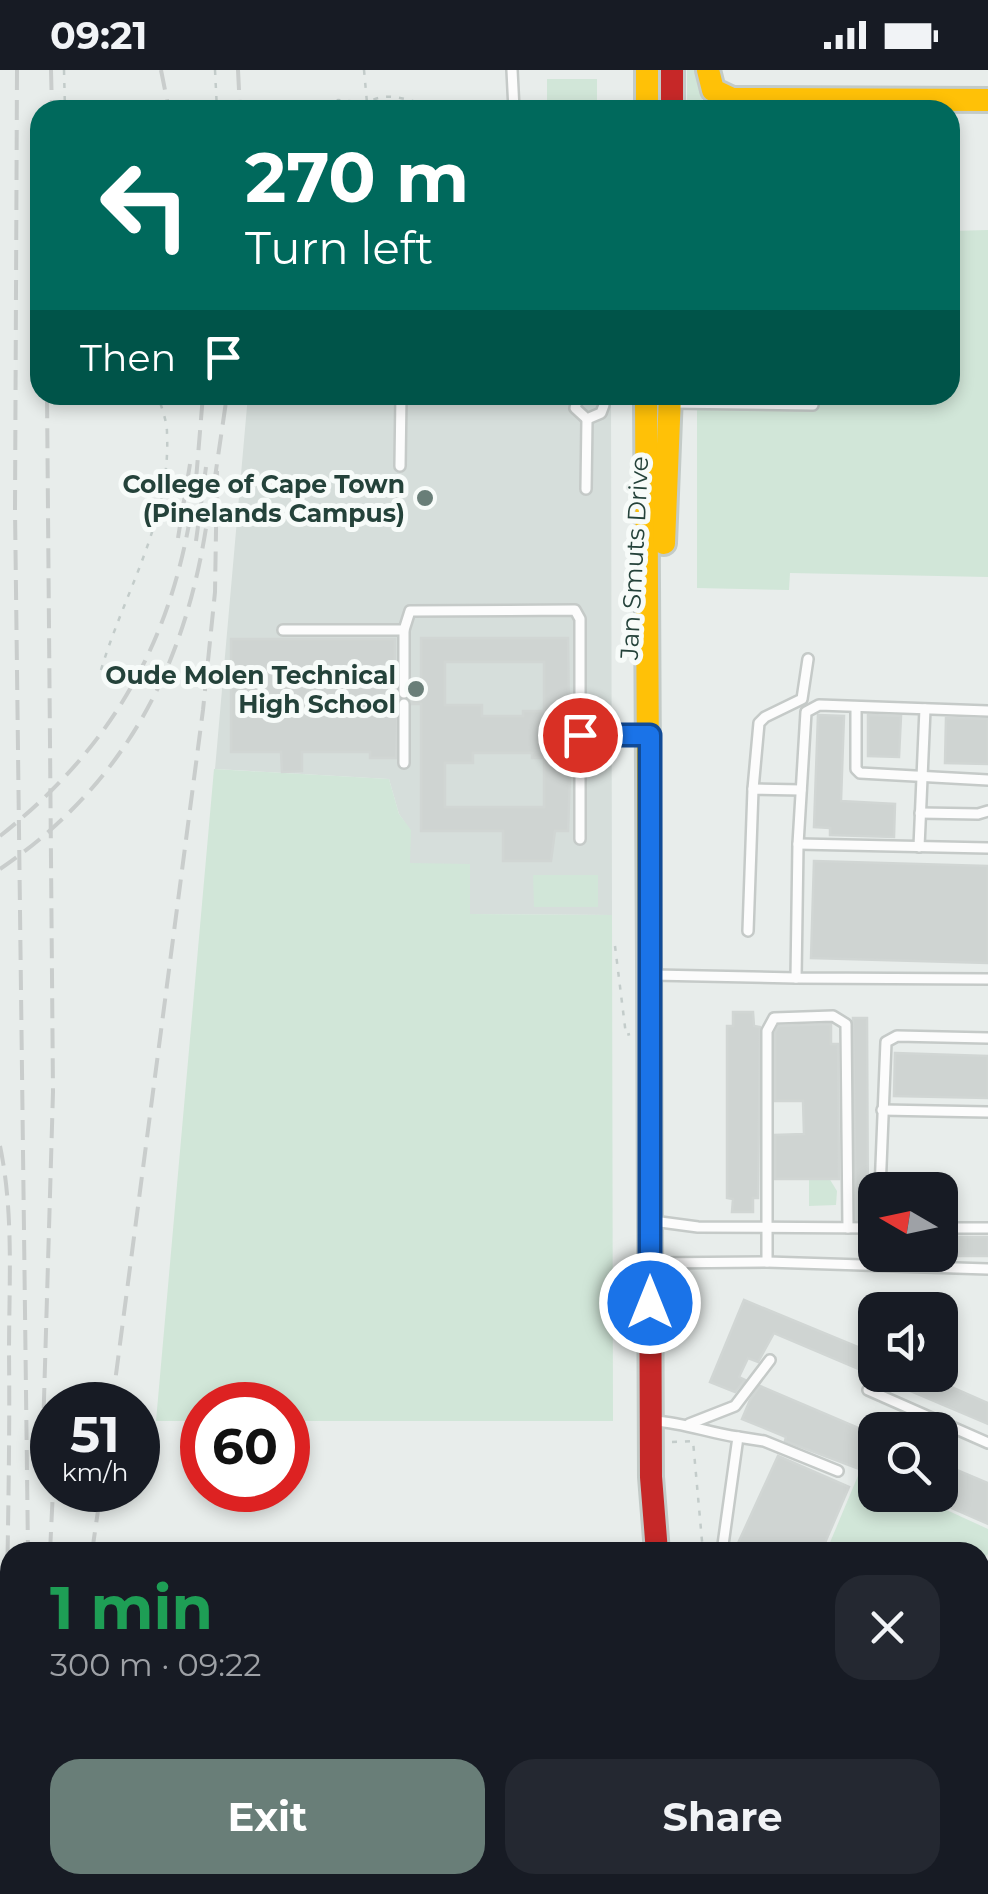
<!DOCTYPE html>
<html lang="en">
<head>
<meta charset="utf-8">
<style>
	body { margin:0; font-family:Montserrat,sans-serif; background:#242831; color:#f1f3f6; height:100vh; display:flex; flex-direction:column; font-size:38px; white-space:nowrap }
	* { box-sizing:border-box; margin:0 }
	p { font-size:32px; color:#9ea1a6 }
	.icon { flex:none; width:55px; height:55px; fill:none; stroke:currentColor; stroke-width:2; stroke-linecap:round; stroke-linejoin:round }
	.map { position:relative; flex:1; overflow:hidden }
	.side { position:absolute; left:0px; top:1472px; width:990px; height:352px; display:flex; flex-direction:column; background:#171b24; border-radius:30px 30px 0 0; box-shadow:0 5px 15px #0003 }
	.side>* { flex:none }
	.guide { position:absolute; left:30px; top:30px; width:930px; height:305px; border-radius:30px; box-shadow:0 5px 15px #0003; background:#00695c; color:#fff; overflow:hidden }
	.needle { width:65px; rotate:279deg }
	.fabs { position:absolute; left:858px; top:1102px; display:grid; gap:20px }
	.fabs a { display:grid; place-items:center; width:100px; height:100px; border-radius:20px; background:#171b24; box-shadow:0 5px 15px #0003; font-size:50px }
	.speed { position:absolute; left:30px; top:1312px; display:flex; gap:20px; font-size:50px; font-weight:700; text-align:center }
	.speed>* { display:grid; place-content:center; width:130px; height:130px; border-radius:50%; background:#171b24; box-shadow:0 5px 15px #0003; line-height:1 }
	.speed small { font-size:25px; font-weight:400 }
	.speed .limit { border:15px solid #d22; background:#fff; color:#111 }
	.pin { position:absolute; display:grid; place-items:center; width:85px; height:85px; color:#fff; margin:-42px; border:5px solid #fff; border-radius:50%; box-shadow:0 2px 10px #0007 }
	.me { position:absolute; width:110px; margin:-55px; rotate:0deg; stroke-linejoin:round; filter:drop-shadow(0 0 8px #0008) }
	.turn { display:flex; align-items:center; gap:35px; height:210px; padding:0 50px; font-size:45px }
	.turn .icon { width:130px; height:130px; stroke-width:2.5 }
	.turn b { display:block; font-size:70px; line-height:85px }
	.then { display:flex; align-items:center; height:95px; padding:0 50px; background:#0003; gap:20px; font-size:38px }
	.round { display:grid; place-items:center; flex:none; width:105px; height:105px; border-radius:30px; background:#242831 }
	.headline { display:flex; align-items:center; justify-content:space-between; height:170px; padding:0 50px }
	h1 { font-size:60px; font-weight:700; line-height:75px; color:#1e9e55 }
	.button { display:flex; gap:20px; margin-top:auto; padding:20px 50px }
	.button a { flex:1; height:115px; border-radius:30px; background:#697e78; color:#fff; font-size:40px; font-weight:700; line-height:115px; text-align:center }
	.button a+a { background:#242831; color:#f1f3f6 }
	.status { display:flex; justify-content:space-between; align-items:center; height:70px; padding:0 50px; background:#171b24; direction:ltr }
	.status svg { height:28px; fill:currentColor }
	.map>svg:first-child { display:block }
</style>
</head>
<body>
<div class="status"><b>09:21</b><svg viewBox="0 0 49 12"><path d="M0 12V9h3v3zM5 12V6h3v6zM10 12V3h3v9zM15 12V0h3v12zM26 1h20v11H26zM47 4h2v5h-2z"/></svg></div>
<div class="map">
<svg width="988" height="1824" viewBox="0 0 988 1824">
	<rect width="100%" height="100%" fill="#e8edeb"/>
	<path fill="#d6dedb" d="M248 325H611L612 845 470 844 410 793V760L399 744 389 709 215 699Z"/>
	<g fill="#d1e6d8">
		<rect x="687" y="0" width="15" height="40"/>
		<rect x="547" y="9" width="50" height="23"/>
		<path d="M988 160V507L790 503 789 520 697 518V325H950V161Z"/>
		<path d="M214 699 389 709 399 744 411 760 410 793 470 794V844L612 845 613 1351H288V1335H202V1351H156Z"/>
		<path d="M533 805H598V837H534Z"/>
		<path d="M829 1108 837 1121 836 1135 809 1136V1109Z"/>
		<path d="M860 1401 875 1407V1425H914L988 1459V1484L980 1492V1482H826Z"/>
	</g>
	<g fill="#cfd4d2" stroke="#d1d6d4" stroke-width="2.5" fill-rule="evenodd">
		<path d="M421 568H568L569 649H572L568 761H555L551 791H503V761H421V634H412L410 628 412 623H421ZM445 592H544V641H523V646H482V635H445ZM473 683H532V688H544V737H445V693H473Z"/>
		<path d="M231 569H395V623L398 628 396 688H370V682H302V701L282 702 281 682H231Z"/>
		<path d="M818 645 844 646 841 731 895 734 894 767 830 765V758L814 757Z"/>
		<path d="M868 645 901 646 899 687 868 686Z"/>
		<path d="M946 648 988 649V694L945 693Z"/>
		<path d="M814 791 988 796V893L811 888Z"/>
		<path d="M733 942H753L754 956 760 957 758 1128H753V1142H732L733 1129 727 1128V956H733Z"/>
		<path d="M853 948H867L868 1150H856Z"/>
		<path d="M831 954V974H838L839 1109H775V1065L804 1064 803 1031H775V963L779 956Z"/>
		<path d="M895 983 988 986V1028L894 1026Z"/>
		<rect x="940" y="1167" width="48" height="19"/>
		<path d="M744 1230 875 1284V1305H924L988 1333V1354L774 1263 758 1292 748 1288 739 1307 745 1310 735 1322 710 1312Z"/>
		<path d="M760 1316 875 1365V1405L785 1371 786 1367 742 1349 750 1330Z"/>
		<path d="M778 1386 849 1417 821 1482H734Z"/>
		<path d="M940 1393 988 1413V1454L940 1433Z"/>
	</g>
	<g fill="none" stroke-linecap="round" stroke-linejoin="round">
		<g stroke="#c5cac8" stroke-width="14">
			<g id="lane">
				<path d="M512 0 514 40"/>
				<path d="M579 325 575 338 587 349 601 343 604 335 600 325"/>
				<path d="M672 333 813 335"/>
				<path d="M400 396 401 325"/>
				<path d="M586 419 587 349"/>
				<path d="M283 560H404"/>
				<path d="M404 623V560L410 541 575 540 580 549V769"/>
				<path d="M856 637V699L860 703 988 710"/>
				<path d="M988 641 819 635 806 642 798 774 796 908 988 909"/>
				<path d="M580 665H642"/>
				<path d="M404 693V634"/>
				<path d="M753 719 759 653 765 647 802 629 808 589"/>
				<path d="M920 743 978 744 988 741"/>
				<path d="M798 774 988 778"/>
				<path d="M919 777 925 639"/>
				<path d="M748 861 753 719 801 720"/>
				<path d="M653 905 796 908"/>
				<path d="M882 1040 988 1042"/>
				<path d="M880 1120 886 972 897 966 988 968"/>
				<path d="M653 1151 698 1157 875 1158"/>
				<path d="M940 1158H988"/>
				<path d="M767 1192V961L774 948 833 946 846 954 848 1158"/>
				<path d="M653 1193 767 1192 988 1199"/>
				<path d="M868 1320 988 1373"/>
				<path d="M655 1351C685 1353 709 1363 738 1367L722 1482"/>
				<path d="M689 1354 735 1336 770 1290"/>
				<path d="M738 1367 764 1371 838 1401"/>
				<path d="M980 1557 988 1555"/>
				<path d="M980 1690 988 1683"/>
			</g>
		</g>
		<g stroke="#c3cbc8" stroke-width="28">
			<path id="fast" d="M980 1752 988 1744"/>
		</g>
		<g stroke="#c3cbc8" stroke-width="28">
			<g id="slow">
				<path d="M647 0V40"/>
				<path d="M708 0 713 20 732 29 988 30"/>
				<path d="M646 325 649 893"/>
				<path d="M664 473 670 325"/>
				<path d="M809 1815 834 1824"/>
				<path d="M842 1824 874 1817 915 1824"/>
			</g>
		</g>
		<g stroke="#c3cbc8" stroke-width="28">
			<g id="jam">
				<path d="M672 0V40"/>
				<path d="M649 893 651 1407 657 1482"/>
			</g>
		</g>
		<g stroke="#c3ccca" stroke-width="2.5" stroke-dasharray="5 8" stroke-linecap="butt">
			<path d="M64 0 65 40"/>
			<path d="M215 0 217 40"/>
			<path d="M364 0 367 33"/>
			<path d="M326 40 338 30 367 33C384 22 402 28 420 33V40"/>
			<path d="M101 600C125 520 171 450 167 363 167 350 161 337 158 325"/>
			<path d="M615 876 626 965 630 964"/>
			<path d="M672 1372 693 1371 703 1482"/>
		</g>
		<use href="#lane" stroke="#fcfcfc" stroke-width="9"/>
		<use href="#fast" stroke="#4caf50" stroke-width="22"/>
		<use href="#slow" stroke="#ffc107" stroke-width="22"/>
		<use href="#jam" stroke="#c62828" stroke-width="22"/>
		<g stroke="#c9cdcc" stroke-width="4" stroke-dasharray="20 10" stroke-linecap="butt">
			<path d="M17 0 15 440 28 1482"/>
			<path d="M51 0 52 40"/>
			<path d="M161 0 169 40"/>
			<path d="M238 0 240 40"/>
			<path d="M196 410 203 325"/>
			<path d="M214 414 227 325"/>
			<path d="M178 468 190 394"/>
			<path d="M196 471 206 397"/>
			<path d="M0 766C104 684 165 585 189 454"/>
			<path d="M0 799C122 716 183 602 206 458"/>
			<path d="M0 1076C14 1143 9 1214 9 1282 11 1463 0 1644 10 1824"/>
			<path d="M112 1335 203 640 215 522 217 401"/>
			<path d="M42 1398 53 1022 47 325"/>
			<path d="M50 1482 53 1420"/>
			<path d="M92 1482 101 1420"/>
			<path d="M49 1824 50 1815"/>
		</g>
	</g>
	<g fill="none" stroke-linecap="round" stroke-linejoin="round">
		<g stroke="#114b97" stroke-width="25">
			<path id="route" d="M580 665H650V1233"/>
		</g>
		<use href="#route" stroke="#1a73e8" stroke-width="18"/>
	</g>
	<g fill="#697e78" stroke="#f7fbf9" stroke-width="4">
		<circle cx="425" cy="428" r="10"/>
		<circle cx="416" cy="619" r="10"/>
	</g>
	<g text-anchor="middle" stroke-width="10" stroke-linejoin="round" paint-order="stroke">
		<g font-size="25" font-weight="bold" fill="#24423a" stroke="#f7fbf9" text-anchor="end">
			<text x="405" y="423">College of Cape Town<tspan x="405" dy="29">(Pinelands Campus)</tspan></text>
			<text x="396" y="614">Oude Molen Technical<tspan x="396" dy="29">High School</tspan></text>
		</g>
		<g font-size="25" fill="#24423a" stroke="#f7fbf9">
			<text transform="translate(634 488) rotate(-87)" y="9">Jan Smuts Drive</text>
		</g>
	</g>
</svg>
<div class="fabs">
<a><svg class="needle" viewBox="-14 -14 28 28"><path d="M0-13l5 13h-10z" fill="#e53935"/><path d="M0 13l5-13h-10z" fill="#9ea1a6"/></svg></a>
<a><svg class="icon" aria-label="sound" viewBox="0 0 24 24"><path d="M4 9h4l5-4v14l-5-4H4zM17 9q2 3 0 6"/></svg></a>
<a><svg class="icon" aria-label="search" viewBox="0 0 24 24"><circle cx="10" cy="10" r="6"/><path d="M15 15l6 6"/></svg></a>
</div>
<div class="speed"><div>51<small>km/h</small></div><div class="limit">60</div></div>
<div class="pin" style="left:580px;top:665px;background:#d93025"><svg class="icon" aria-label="arrive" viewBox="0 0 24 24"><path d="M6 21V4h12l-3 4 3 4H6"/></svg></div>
<svg class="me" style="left:650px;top:1233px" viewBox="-20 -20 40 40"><circle r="17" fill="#1a73e8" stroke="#fff" stroke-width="3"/><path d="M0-11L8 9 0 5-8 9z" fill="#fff"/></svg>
<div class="guide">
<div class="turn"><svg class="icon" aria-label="left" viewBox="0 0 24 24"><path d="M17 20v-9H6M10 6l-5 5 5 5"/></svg><div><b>270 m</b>Turn left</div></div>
<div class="then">Then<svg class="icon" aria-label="arrive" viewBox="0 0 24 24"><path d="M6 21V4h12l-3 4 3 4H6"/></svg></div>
</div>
<section class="side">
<div class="headline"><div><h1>1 min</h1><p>300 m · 09:22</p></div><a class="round"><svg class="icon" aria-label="close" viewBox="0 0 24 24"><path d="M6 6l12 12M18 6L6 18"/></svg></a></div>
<div class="button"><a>Exit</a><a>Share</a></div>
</section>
</div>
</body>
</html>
